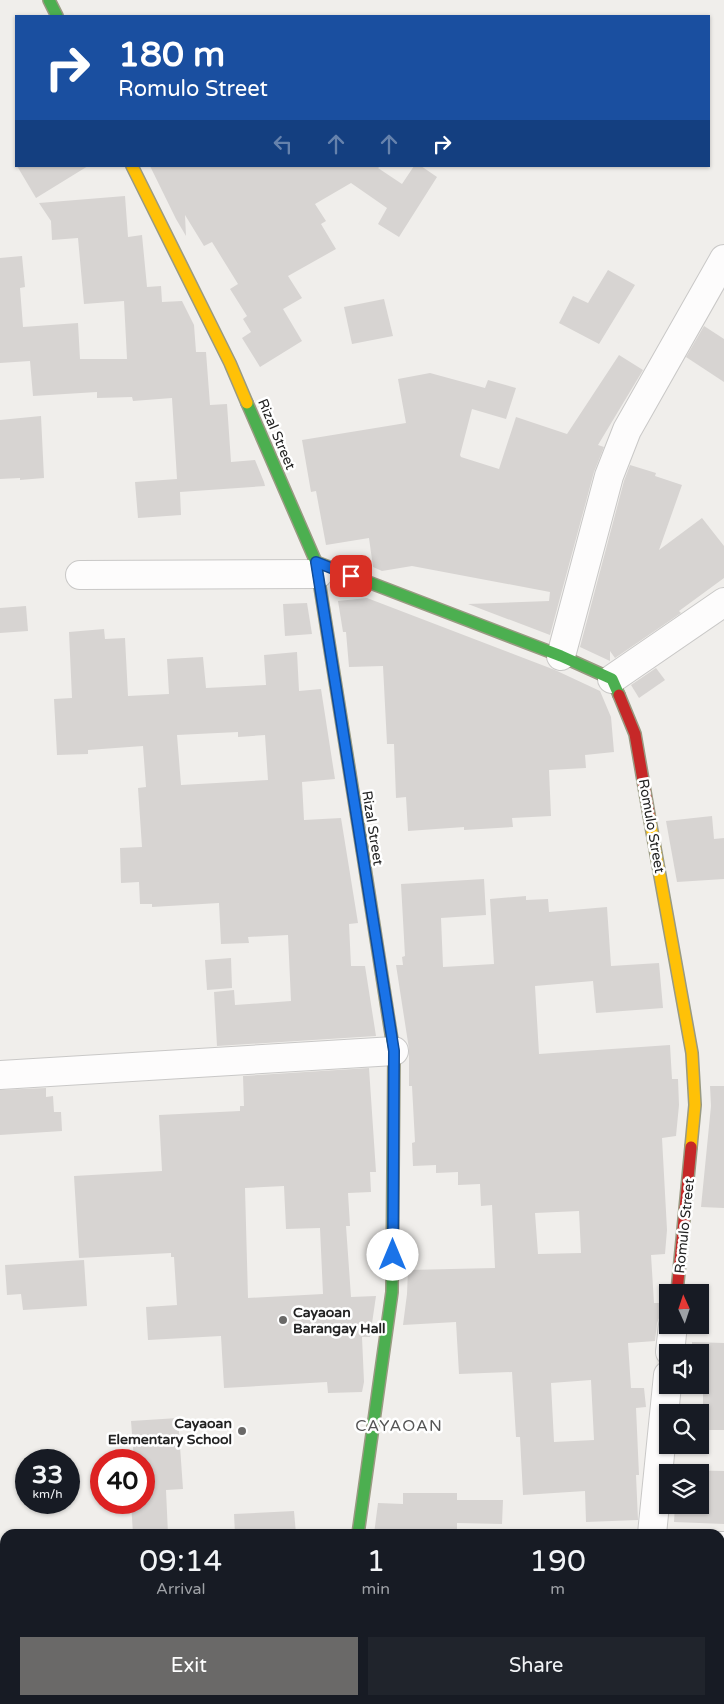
<!DOCTYPE html>
<html lang="en">
<head>
<meta charset="utf-8">
<style>
	body { margin:0; font-family:"Varela Round",sans-serif; background:#20242c; color:#f1f3f6; height:100vh; display:flex; flex-direction:column; font-size:19px; white-space:nowrap }
	* { box-sizing:border-box; margin:0 }
	p { font-size:16px; color:#9ea1a6 }
	.icon { flex:none; width:28px; height:28px; fill:none; stroke:currentColor; stroke-width:2; stroke-linecap:round; stroke-linejoin:round }
	.map { position:relative; flex:1; overflow:hidden }
	.sheet { position:absolute; left:0px; top:1529px; width:725px; height:176px; display:flex; flex-direction:column; background:#171b24; border-radius:15px 15px 0 0; box-shadow:0 1px 4px #0004 }
	.sheet>* { flex:none }
	.top-card { position:absolute; left:15px; top:15px; width:695px; height:152px; border-radius:0px; box-shadow:0 1px 4px #0004; background:#1a4fa0; color:#fff; overflow:hidden }
	.needle { width:32px; rotate:357deg }
	.controls { position:absolute; left:659px; top:1284px; display:grid; gap:10px }
	.controls a { display:grid; place-items:center; width:50px; height:50px; border-radius:0px; background:#171b24; box-shadow:0 1px 4px #0004; font-size:25px }
	.speed { position:absolute; left:15px; top:1449px; display:flex; gap:10px; font-size:25px; font-weight:700; text-align:center }
	.speed>* { display:grid; place-content:center; width:65px; height:65px; border-radius:50%; background:#171b24; box-shadow:0 1px 4px #0004; line-height:1 }
	.speed small { font-size:12px; font-weight:400 }
	.speed .limit { border:8px solid #d22; background:#fff; color:#111 }
	.pin { position:absolute; display:grid; place-items:center; width:42px; height:42px; color:#fff; margin:-21px; border-radius:10px; box-shadow:0 2px 8px #0006 }
	.me { position:absolute; width:55px; margin:-28px; rotate:0deg; stroke-linejoin:round; filter:drop-shadow(0 0 4px #0008) }
	.turn { display:flex; align-items:center; gap:18px; height:105px; padding:0 20px; font-size:22px }
	.turn .icon { width:65px; height:65px; stroke-width:2.5 }
	.turn b { display:block; font-size:35px; line-height:42px }
	.lanes { display:flex; align-items:center; height:48px; padding:0 20px; background:#0003; justify-content:center; gap:25px; direction:ltr }
	.lanes .off { opacity:.35 }
	.eta { display:flex; justify-content:space-evenly; align-items:center; height:85px; text-align:center }
	.eta b { font-size:30px; font-weight:600; line-height:35px }
	.cta { display:flex; gap:10px; margin-top:auto; padding:10px 20px }
	.cta a { flex:1; height:58px; border-radius:0px; background:#6a6968; color:#fff; font-size:20px; font-weight:600; line-height:58px; text-align:center }
	.cta a+a { background:#20242c; color:#f1f3f6 }
	.map>svg:first-child { display:block }
</style>
</head>
<body>
<div class="map">
<svg width="724" height="1704" viewBox="0 0 724 1704">
	<rect width="100%" height="100%" fill="#f0eeeb"/>
	<g fill="#d7d4d2" fill-rule="evenodd">
		<path d="M17 166H88L36 198Z"/>
		<path d="M150 166H381L378 168 402 184 414 166H421L437 177 399 237 378 224 387 208 351 183 315 204 326 221 321 224 336 249 288 276 302 298 283 309 302 341 260 367 242 338 251 332 243 319 247 316 230 289 238 284 212 242 204 246 185 215 186 236 176 219Z"/>
		<path d="M125 196 128 237 142 235 147 287 161 286 162 302 182 301 194 325 196 352H206L210 405 227 404 231 462 255 460 264 482 265 486 180 492 181 515 138 518 135 482 177 479 172 398 133 401 132 397 97 398V392L33 396 30 361 0 363V258L22 256 25 287 20 288 23 327 78 323 80 359H127L124 301 84 304 78 238 52 240 51 221 39 203Z"/>
		<path d="M608 270 635 285 599 344 559 323 573 296 588 303Z"/>
		<path d="M384 299 393 336 352 344 344 307Z"/>
		<path d="M704 326 724 339V382L686 357Z"/>
		<path d="M619 355 643 370 598 445 604 447 594 472 550 635 468 604 549 601 550 592 412 566 382 571 373 567 369 538 326 545 316 491 311 492 302 440 406 423 398 379 430 373 485 388 488 380 516 388 506 419 472 409 460 455 461 457 499 469 516 417 567 434Z"/>
		<path d="M41 416 44 478 20 480V478L0 479V420Z"/>
		<path d="M630 465 656 473 655 476 682 485 659 550 702 518 724 546V578L679 611 681 613 615 658 610 651V661L580 647 624 481Z"/>
		<path d="M367 598 555 670 600 691 611 717 614 752 585 755 586 768 549 770 551 816 512 818 513 827 464 830V827L408 831 406 797 396 798 394 744H387L383 666 349 667 346 632H343L338 601Z"/>
		<path d="M307 603 312 634 285 636 283 604Z"/>
		<path d="M26 606 28 631 0 633V608Z"/>
		<path d="M104 629 105 639 125 638 128 696 169 694 167 659 203 657 206 688 266 685 264 655 297 652 299 691 321 689 335 779 302 782 304 820 341 818 358 923 349 924 351 966H365L376 1036 217 1046 214 992 234 990 235 1005 291 1001 288 935 248 937 249 943 221 944 219 903 152 907V904H140L139 882 121 883 120 848 142 847 138 788 146 787 143 746 88 750V754L57 755 54 699 72 698 69 632ZM238 732V737L265 735 268 780 181 785 177 735Z"/>
		<path d="M656 668 665 680 639 698 631 685Z"/>
		<path d="M712 816 714 839 724 838V879L677 882 666 821Z"/>
		<path d="M484 879 486 915 441 918 443 967 494 964 490 899 526 896V900L548 899 549 912 607 907 611 966 659 963 663 1008 596 1013 593 981 535 986 539 1054 670 1045 672 1079H678L679 1105 676 1136 662 1138 667 1230 665 1254 651 1255 654 1303H660V1316L657 1323 655 1341 628 1343 631 1388H644L646 1407 636 1408 639 1475H636L638 1520 586 1522 585 1491 523 1495 520 1437H516L512 1372 459 1374 456 1322 403 1325 407 1294 408 1270 495 1268 492 1205 481 1206 480 1184 458 1185V1172L436 1173V1165L413 1166 412 1143 415 1142 412 1086H409V1049L396 965H403L402 957 405 956 401 884ZM579 1211 581 1253 538 1254 535 1213ZM591 1380 594 1440 554 1442 551 1383Z"/>
		<path d="M231 958 232 988 207 990 205 960Z"/>
		<path d="M369 1068 376 1172H370L371 1192 348 1193 350 1226H346L351 1297 376 1296 370 1337H362L364 1382 362 1392 328 1393 327 1382 224 1388 221 1336 148 1340 146 1307 177 1305 174 1257H171V1253L79 1258 74 1176 162 1171 159 1115 240 1111V1106H244L243 1076ZM284 1186 286 1229 320 1228 323 1294 248 1298 245 1188Z"/>
		<path d="M710 1086H724V1208L701 1207 711 1106Z"/>
		<path d="M46 1088V1097L53 1096 54 1112H61L62 1131 0 1135V1090Z"/>
		<path d="M84 1260 87 1306 23 1310 21 1294 7 1295 5 1265Z"/>
		<path d="M692 1342 724 1343V1430H703V1392L691 1391V1385H700V1352H692Z"/>
		<path d="M178 1418 183 1489 166 1490 168 1534H133L131 1502H144V1460H134L131 1421Z"/>
		<path d="M676 1470 724 1471V1524L674 1522 675 1505H700V1472H676Z"/>
		<path d="M403 1493H457V1500H503L502 1524 457 1523V1531L393 1530V1534H374L378 1503 403 1504Z"/>
		<path d="M294 1511 296 1534H235L234 1514Z"/>
	</g>
	<g fill="none" stroke-linecap="round" stroke-linejoin="round">
		<g stroke="#c9c8c7" stroke-width="30">
			<g id="street">
				<path d="M80 575 318 574"/>
				<path d="M561 656 609 476 627 430 724 259"/>
				<path d="M612 679 724 602"/>
				<path d="M0 1075 394 1051"/>
				<path d="M670 1352 673 1325"/>
				<path d="M652 1534 668 1375"/>
				<path d="M720 1546H724"/>
				<path d="M0 1651 5 1650"/>
				<path d="M720 1699 724 1698"/>
				<path d="M636 1702 683 1700"/>
			</g>
		</g>
		<g stroke="#999a82" stroke-width="14">
			<g id="fast">
				<path d="M49 0 57 16"/>
				<path d="M247 403 316 562 362 849"/>
				<path d="M316 562 561 656 612 679 619 695"/>
				<path d="M358 1534 392 1292 394 1051 392 1040"/>
				<path d="M329 1704 330 1700"/>
			</g>
		</g>
		<g stroke="#999a82" stroke-width="14">
			<g id="slow">
				<path d="M132 166 230 363 247 403"/>
				<path d="M649 815 692 1053 695 1105 691 1147"/>
				<path d="M362 849 392 1040"/>
			</g>
		</g>
		<g stroke="#999a82" stroke-width="14">
			<g id="jam">
				<path d="M619 695 635 734 649 815"/>
				<path d="M677 1292 691 1147"/>
			</g>
		</g>
		<use href="#street" stroke="#fdfcfc" stroke-width="28"/>
		<use href="#fast" stroke="#4caf50" stroke-width="11"/>
		<use href="#slow" stroke="#ffc107" stroke-width="11"/>
		<use href="#jam" stroke="#c62828" stroke-width="11"/>
	</g>
	<g fill="none" stroke-linecap="round" stroke-linejoin="round">
		<g stroke="#114b97" stroke-width="12">
			<path id="route" d="M351 576 316 562 394 1051 393 1255"/>
		</g>
		<use href="#route" stroke="#1a73e8" stroke-width="9"/>
	</g>
	<g fill="#6a6968" stroke="#fff" stroke-width="2">
		<circle cx="283" cy="1320" r="5"/>
		<circle cx="242" cy="1431" r="5"/>
	</g>
	<g text-anchor="middle" stroke-width="5" stroke-linejoin="round" paint-order="stroke">
		<g font-size="14" fill="#222" stroke="#fff">
			<text transform="translate(277 434) rotate(67)" y="5">Rizal Street</text>
			<text transform="translate(652 826) rotate(80)" y="5">Romulo Street</text>
			<text transform="translate(373 828) rotate(81)" y="5">Rizal Street</text>
			<text transform="translate(684 1226) rotate(-84)" y="5">Romulo Street</text>
		</g>
		<g font-size="14" font-weight="bold" fill="#222" stroke="#fff" text-anchor="start">
			<text x="293" y="1317">Cayaoan<tspan x="293" dy="16">Barangay Hall</tspan></text>
			<text x="232" y="1428" text-anchor="end">Cayaoan<tspan x="232" dy="16">Elementary School</tspan></text>
		</g>
		<g font-size="16" letter-spacing="1" fill="#555" stroke="#fff">
			<text x="399" y="1431">CAYAOAN</text>
		</g>
	</g>
</svg>
<div class="controls">
<a><svg class="needle" viewBox="-14 -14 28 28"><path d="M0-13l5 13h-10z" fill="#e53935"/><path d="M0 13l5-13h-10z" fill="#9ea1a6"/></svg></a>
<a><svg class="icon" aria-label="sound" viewBox="0 0 24 24"><path d="M4 9h4l5-4v14l-5-4H4zM17 9q2 3 0 6"/></svg></a>
<a><svg class="icon" aria-label="search" viewBox="0 0 24 24"><circle cx="10" cy="10" r="6"/><path d="M15 15l6 6"/></svg></a>
<a><svg class="icon" aria-label="layers" viewBox="0 0 24 24"><path d="M12 4l9 5-9 5-9-5zM3 14l9 5 9-5"/></svg></a>
</div>
<div class="speed"><div>33<small>km/h</small></div><div class="limit">40</div></div>
<div class="pin" style="left:351px;top:576px;background:#d93025"><svg class="icon" aria-label="arrive" viewBox="0 0 24 24"><path d="M6 21V4h12l-3 4 3 4H6"/></svg></div>
<svg class="me" style="left:393px;top:1255px" viewBox="-20 -20 40 40"><circle r="19" fill="#fff"/><path d="M0-13L10 11 0 6-10 11z" fill="#1a73e8"/></svg>
<div class="top-card">
<div class="turn"><svg class="icon" aria-label="right" viewBox="0 0 24 24"><path d="M7 20v-9h11M14 6l5 5-5 5"/></svg><div><b>180 m</b>Romulo Street</div></div>
<div class="lanes"><svg class="icon off" aria-label="left" viewBox="0 0 24 24"><path d="M17 20v-9H6M10 6l-5 5 5 5"/></svg><svg class="icon off" aria-label="ahead" viewBox="0 0 24 24"><path d="M12 20V5M6 11l6-6 6 6"/></svg><svg class="icon off" aria-label="ahead" viewBox="0 0 24 24"><path d="M12 20V5M6 11l6-6 6 6"/></svg><svg class="icon" aria-label="right" viewBox="0 0 24 24"><path d="M7 20v-9h11M14 6l5 5-5 5"/></svg></div>
</div>
<section class="sheet">
<div class="eta">
<div><b>09:14</b><p>Arrival</p></div>
<div><b>1</b><p>min</p></div>
<div><b>190</b><p>m</p></div>
</div>
<div class="cta"><a>Exit</a><a>Share</a></div>
</section>
</div>
</body>
</html>
